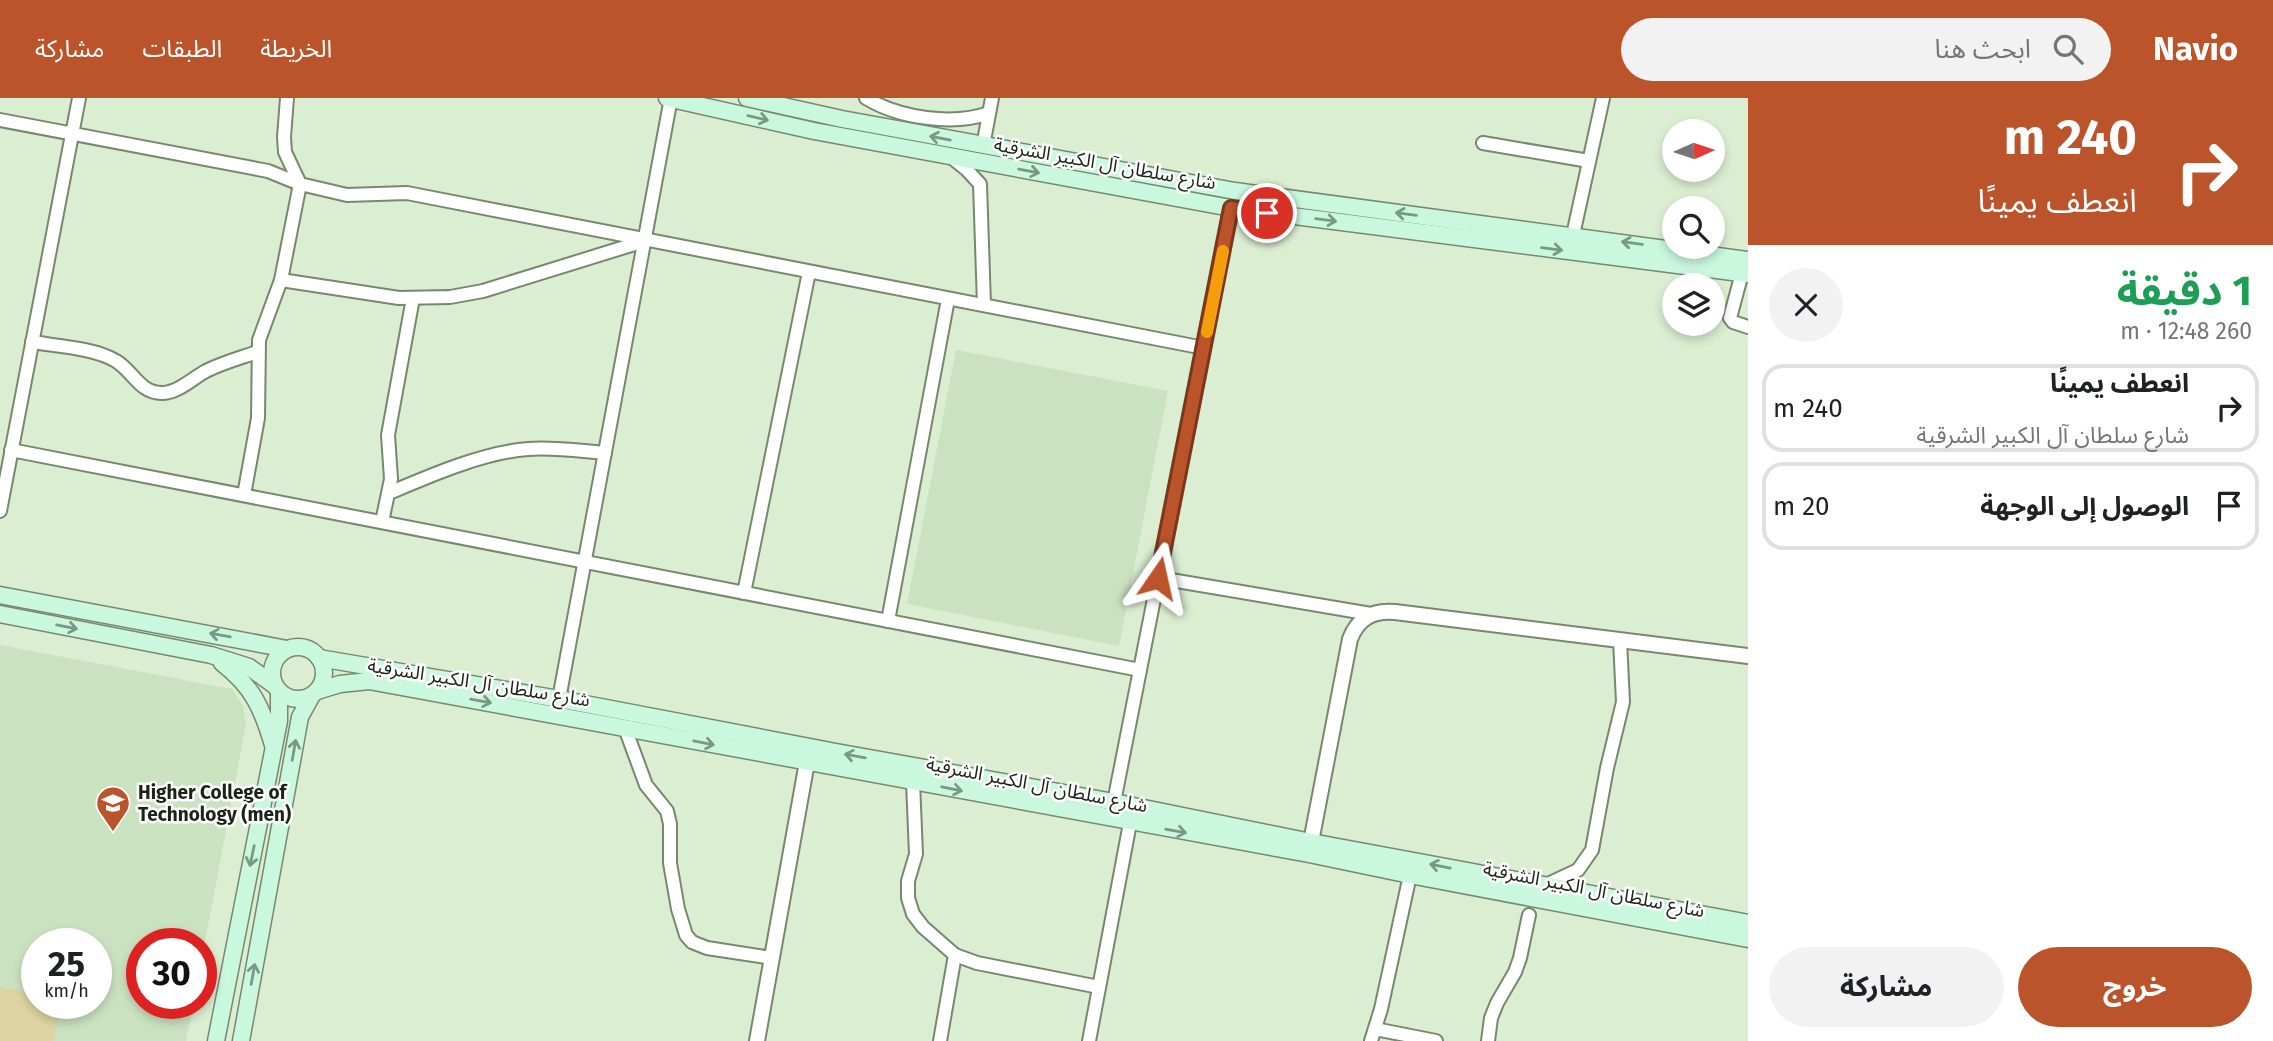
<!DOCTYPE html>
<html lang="ar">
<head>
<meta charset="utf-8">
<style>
	body { margin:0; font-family:"Fira Sans","Noto Sans Arabic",sans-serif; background:#f2f2f2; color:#202124; direction:rtl; height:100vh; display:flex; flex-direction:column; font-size:26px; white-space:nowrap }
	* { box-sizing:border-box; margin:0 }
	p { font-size:23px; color:#757577 }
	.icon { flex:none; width:38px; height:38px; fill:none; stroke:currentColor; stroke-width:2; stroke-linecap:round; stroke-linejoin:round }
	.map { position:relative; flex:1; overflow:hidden; direction:ltr }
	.panel { display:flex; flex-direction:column; background:#fff; width:525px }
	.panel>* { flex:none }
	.hud { background:#bb542b; color:#fff; overflow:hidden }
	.needle { width:46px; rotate:87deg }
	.fabs { position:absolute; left:1662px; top:21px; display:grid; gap:14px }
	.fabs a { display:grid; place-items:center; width:63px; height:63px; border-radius:50%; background:#fff; box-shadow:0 4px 10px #0003; font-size:35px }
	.speed { position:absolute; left:21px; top:830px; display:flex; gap:14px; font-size:35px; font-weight:700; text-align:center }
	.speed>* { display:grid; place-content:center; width:91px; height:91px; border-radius:50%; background:#fff; box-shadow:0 4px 10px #0003; line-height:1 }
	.speed small { font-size:18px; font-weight:400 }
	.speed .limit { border:10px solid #d22; background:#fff; color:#111 }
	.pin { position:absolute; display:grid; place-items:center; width:60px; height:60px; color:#fff; margin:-30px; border:4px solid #fff; border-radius:50%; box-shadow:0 2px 7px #0007 }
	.me { position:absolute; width:77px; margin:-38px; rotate:11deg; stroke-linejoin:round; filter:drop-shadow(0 0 5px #0008) }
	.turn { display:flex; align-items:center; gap:24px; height:147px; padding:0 21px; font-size:32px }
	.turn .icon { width:91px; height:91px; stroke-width:2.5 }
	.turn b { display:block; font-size:49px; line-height:60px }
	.round { display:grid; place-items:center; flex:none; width:74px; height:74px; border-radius:37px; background:#f2f2f2 }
	.overview { display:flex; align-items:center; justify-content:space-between; height:119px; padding:0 21px }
	h1 { font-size:42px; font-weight:700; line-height:52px; color:#1e9e55 }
	.action { display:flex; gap:14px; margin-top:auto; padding:14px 21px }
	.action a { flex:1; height:80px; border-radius:42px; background:#bb542b; color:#fff; font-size:28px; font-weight:700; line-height:80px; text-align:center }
	.action a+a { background:#f2f2f2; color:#202124 }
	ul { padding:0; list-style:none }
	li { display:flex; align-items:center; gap:21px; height:88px; margin:0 14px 10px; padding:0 7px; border:4px solid #e0e0e0; border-radius:21px }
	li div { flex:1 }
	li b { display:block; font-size:26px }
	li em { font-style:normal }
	header { display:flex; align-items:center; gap:42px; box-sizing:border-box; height:98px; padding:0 35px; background:#bb542b; color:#fff }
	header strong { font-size:33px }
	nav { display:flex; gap:38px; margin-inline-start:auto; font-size:24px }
	.search { width:490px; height:63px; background:#f2f2f2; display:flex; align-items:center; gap:18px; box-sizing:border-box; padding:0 24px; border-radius:38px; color:#757577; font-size:26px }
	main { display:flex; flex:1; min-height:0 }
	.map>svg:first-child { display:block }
</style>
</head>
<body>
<header>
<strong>Navio</strong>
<div class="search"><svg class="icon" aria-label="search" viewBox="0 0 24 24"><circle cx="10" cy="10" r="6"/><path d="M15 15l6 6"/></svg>ابحث هنا</div>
<nav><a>الخريطة</a><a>الطبقات</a><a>مشاركة</a></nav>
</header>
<main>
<section class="panel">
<div class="hud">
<div class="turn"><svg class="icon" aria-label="right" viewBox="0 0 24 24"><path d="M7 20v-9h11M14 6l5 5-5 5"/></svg><div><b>240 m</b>انعطف يمينًا</div></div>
</div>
<div class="overview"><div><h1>1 دقيقة</h1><p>260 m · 12:48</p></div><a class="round"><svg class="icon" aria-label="close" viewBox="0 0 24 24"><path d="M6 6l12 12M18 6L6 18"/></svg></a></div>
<ul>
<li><svg class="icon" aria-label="right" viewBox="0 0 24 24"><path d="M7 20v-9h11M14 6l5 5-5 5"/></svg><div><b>انعطف يمينًا</b><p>شارع سلطان آل الكبير الشرقية</p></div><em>240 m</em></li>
<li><svg class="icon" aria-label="arrive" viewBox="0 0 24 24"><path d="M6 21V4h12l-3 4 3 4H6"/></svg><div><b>الوصول إلى الوجهة</b></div><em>20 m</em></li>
</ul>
<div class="action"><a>خروج</a><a>مشاركة</a></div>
</section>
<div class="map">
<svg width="1748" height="943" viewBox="0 0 1748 943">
	<rect width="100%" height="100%" fill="#dbeed2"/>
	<g fill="#cbe2c1" fill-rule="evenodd">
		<path d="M956 252 1168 293 1119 548 907 506Z"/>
		<path d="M0 547 232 591 243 608 246 626 201 865V845H142V905H194L186 943H0ZM37 845H96V905H37Z"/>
	</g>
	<path fill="#ded4a3" d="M0 889 37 896V905H61L54 943H0Z"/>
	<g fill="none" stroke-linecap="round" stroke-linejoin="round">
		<g stroke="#77886f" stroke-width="16">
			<g id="minor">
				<path d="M866 0C899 20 953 28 989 15"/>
				<path d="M0 22 268 73 300 86 347 97 407 95 1204 250"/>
				<path d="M1483 45 1589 63"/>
				<path d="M983 48 992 0"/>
				<path d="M951 59 966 71 980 86 984 207"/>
				<path d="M1573 137 1603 0"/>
				<path d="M1742 175 1730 220 1733 224 1748 229"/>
				<path d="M281 182 399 200 450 199 483 193 641 144"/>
				<path d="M32 244C56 248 95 250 116 263 133 273 140 296 163 295 179 294 193 280 206 273 222 265 240 260 257 254"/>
				<path d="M11 352 1140 572"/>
				<path d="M389 395C429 378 484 354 528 351 554 349 580 353 605 355"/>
				<path d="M244 397 258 320 259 242 281 182 300 86 285 54 284 39 287 0"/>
				<path d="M0 413 79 0"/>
				<path d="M382 424 391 381 388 337 413 200"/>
				<path d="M1159 480 1371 516"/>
				<path d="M744 495 809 174"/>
				<path d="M888 523 948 201"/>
				<path d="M559 601 671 0"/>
				<path d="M625 630 646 687 667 713 670 726V765L678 811 686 837 692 844 707 850 772 860"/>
				<path d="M913 684 916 756 908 783V800L913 816 923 829 955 857 977 865 1099 889"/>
				<path d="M1114 704 1231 110"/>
				<path d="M1546 787 1578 772 1592 752 1607 670 1623 604 1620 542"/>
				<path d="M1375 931 1436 943"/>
				<path d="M940 943 955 857"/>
				<path d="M1089 943 1130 725"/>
				<path d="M1371 943 1381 911 1410 777"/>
				<path d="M1488 943 1491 920 1497 905 1515 874 1520 860 1529 817"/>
			</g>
		</g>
		<g stroke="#77886f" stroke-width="18">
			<g id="tertiary">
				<path d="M1311 744 1350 541C1358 520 1373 512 1395 514L1748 558"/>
				<path d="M757 943 807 664"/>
			</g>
		</g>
		<g stroke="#77886f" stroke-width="19">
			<g id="secondary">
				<path d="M667 0 814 33 1231 110 1748 176"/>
				<path d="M747 0 842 21 1235 93 1748 162"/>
				<path d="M0 497 287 551"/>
				<path d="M0 516 211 557 249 569 274 587"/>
				<circle cx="298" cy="575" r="26"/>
				<path d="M319 560 559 601 836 654 1114 704 1311 744 1748 825"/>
				<path d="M222 565C253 589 262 610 273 647"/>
				<path d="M317 593 340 586 369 583 1309 756 1410 777 1748 841"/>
				<path d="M216 943 279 623V594"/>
				<path d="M241 943 300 619 311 599"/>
			</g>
		</g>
		<use href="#minor" stroke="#fff" stroke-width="12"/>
		<use href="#tertiary" stroke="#fff" stroke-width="14"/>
		<use href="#secondary" stroke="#caf8df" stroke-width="16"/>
	</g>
	<defs><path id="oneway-shaft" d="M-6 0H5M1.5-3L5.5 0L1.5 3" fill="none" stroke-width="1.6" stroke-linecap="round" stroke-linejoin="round" transform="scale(1.75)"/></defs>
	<g stroke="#7b9885">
		<use href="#oneway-shaft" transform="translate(758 20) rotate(13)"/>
		<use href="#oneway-shaft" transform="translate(940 40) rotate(-169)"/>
		<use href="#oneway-shaft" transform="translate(1029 73) rotate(10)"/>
		<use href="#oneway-shaft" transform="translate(1406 116) rotate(-173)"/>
		<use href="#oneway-shaft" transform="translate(1326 122) rotate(7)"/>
		<use href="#oneway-shaft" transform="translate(1632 145) rotate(-172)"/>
		<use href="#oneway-shaft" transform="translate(1552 151) rotate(7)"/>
		<use href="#oneway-shaft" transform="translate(67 529) rotate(11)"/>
		<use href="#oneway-shaft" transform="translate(220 537) rotate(-170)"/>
		<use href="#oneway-shaft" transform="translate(481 603) rotate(10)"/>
		<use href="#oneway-shaft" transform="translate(704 645) rotate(11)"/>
		<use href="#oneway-shaft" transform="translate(294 652) rotate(-80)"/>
		<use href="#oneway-shaft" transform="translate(855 658) rotate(-170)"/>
		<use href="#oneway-shaft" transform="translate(952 691) rotate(11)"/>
		<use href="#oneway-shaft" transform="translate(1176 733) rotate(10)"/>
		<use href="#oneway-shaft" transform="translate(252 758) rotate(102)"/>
		<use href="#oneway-shaft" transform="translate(1440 768) rotate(-169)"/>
		<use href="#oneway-shaft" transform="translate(253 876) rotate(-80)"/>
	</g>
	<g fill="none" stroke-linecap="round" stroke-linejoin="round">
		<g stroke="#7a371c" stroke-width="18">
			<path id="route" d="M1158 480 1231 110 1267 115"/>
		</g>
		<use href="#route" stroke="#bb542b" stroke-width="12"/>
		<path stroke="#f59e0b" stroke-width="12" d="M1207 234 1223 153"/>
	</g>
	<defs>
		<g id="university-pin" transform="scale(1.75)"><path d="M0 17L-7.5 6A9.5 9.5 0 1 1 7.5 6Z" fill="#bb542b" stroke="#fff"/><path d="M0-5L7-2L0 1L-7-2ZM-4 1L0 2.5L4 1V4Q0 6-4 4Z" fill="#fff"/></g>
	</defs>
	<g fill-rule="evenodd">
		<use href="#university-pin" x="113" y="705"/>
	</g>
	<g text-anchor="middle" stroke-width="5" stroke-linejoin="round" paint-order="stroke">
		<g font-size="19" fill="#1b2218" stroke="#fff">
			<text transform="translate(1105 65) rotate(10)" y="7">شارع سلطان آل الكبير الشرقية</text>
			<text transform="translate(479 584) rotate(9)" y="7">شارع سلطان آل الكبير الشرقية</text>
			<text transform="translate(1037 686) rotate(11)" y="7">شارع سلطان آل الكبير الشرقية</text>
			<text transform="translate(1594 791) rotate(11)" y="7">شارع سلطان آل الكبير الشرقية</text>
		</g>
		<g font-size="19" font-weight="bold" fill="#1b2218" stroke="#fff" text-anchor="start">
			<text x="138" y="701">Higher College of<tspan x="138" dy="22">Technology (men)</tspan></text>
		</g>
	</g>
</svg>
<div class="fabs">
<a><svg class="needle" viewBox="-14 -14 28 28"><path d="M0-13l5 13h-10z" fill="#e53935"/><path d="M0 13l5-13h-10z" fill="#757577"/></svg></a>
<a><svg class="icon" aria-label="search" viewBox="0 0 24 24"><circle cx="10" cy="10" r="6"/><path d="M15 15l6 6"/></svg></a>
<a><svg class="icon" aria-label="layers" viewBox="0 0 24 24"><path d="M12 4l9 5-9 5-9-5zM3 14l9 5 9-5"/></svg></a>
</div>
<div class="speed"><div>25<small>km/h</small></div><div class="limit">30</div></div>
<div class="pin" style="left:1267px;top:115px;background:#d93025"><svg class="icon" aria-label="arrive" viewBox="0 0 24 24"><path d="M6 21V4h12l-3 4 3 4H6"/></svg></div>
<svg class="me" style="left:1158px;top:480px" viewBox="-20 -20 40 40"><path d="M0-17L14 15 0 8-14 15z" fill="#bb542b" stroke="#fff" stroke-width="4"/></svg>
</div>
</main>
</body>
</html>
